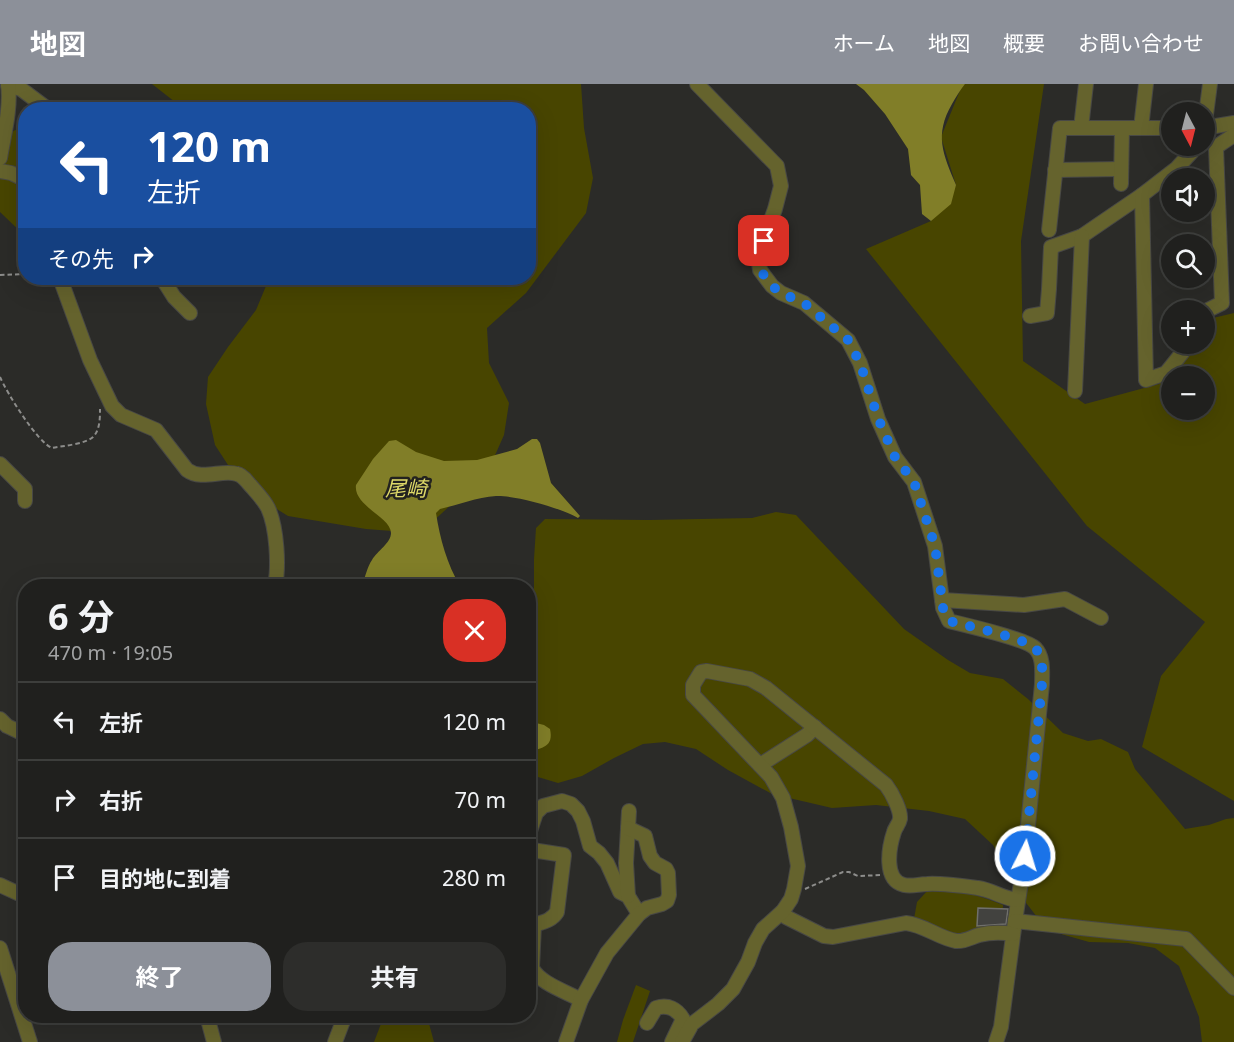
<!DOCTYPE html>
<html lang="ja">
<head>
<meta charset="utf-8">
<style>
	body { margin:0; font-family:"Noto Sans","Noto Sans JP",sans-serif; background:#2d2d2b; color:#f1f3f6; height:100vh; display:flex; flex-direction:column; font-size:22px; white-space:nowrap }
	* { box-sizing:border-box; margin:0 }
	p { font-size:20px; color:#a2a3a4 }
	.icon { flex:none; width:33px; height:33px; fill:none; stroke:currentColor; stroke-width:2; stroke-linecap:round; stroke-linejoin:round }
	.map { position:relative; flex:1; overflow:hidden }
	.details { position:absolute; left:18px; top:495px; width:518px; height:444px; display:flex; flex-direction:column; background:#20201e; border-radius:24px; box-shadow:0 6px 24px #0002,0 0 0 2px #3d3e3c }
	.details>* { flex:none }
	.banner { position:absolute; left:18px; top:18px; width:518px; height:183px; border-radius:24px; box-shadow:0 6px 24px #0002,0 0 0 2px #3d3e3c; background:#1a4fa0; color:#fff; overflow:hidden }
	.needle { width:39px; rotate:173deg }
	.controls { position:absolute; left:1161px; top:18px; display:grid; gap:12px }
	.controls a { display:grid; place-items:center; width:54px; height:54px; border-radius:50%; background:#20201e; box-shadow:0 6px 24px #0002,0 0 0 2px #3d3e3c; font-size:30px }
	.pin { position:absolute; display:grid; place-items:center; width:51px; height:51px; color:#fff; margin:-26px; border-radius:12px; box-shadow:0 3px 9px #0006 }
	.me { position:absolute; width:66px; margin:-33px; rotate:5deg; stroke-linejoin:round; filter:drop-shadow(0 0 4px #0008) }
	.turn { display:flex; align-items:center; gap:21px; height:126px; padding:0 30px; font-size:27px }
	.turn .icon { width:78px; height:78px; stroke-width:2.5 }
	.turn b { display:block; font-size:42px; line-height:51px }
	.then { display:flex; align-items:center; height:57px; padding:0 30px; background:#0003; gap:12px; font-size:22px }
	.round { display:grid; place-items:center; flex:none; width:63px; height:63px; border-radius:24px; background:#2d2d2b }
	.overview { display:flex; align-items:center; justify-content:space-between; height:102px; padding:0 30px }
	h1 { font-size:36px; font-weight:700; line-height:45px }
	.primary-button { display:flex; gap:12px; margin-top:auto; padding:12px 30px }
	.primary-button a { flex:1; height:69px; border-radius:24px; background:#8c9099; color:#fff; font-size:24px; font-weight:700; line-height:69px; text-align:center }
	.primary-button a+a { background:#2d2d2b; color:#f1f3f6 }
	ul { padding:0; list-style:none }
	li { display:flex; align-items:center; gap:18px; height:78px; padding:0 30px; border-top:2px solid #3d3e3c }
	li div { flex:1 }
	li b { display:block; font-size:22px }
	li em { font-style:normal }
	header { display:flex; align-items:center; gap:36px; box-sizing:border-box; height:84px; padding:0 30px; background:#8c9099; color:#fff }
	header strong { font-size:28px }
	nav { display:flex; gap:33px; margin-inline-start:auto; font-size:21px }
	.map>svg:first-child { display:block }
</style>
</head>
<body>
<header>
<strong>地図</strong>
<nav><a>ホーム</a><a>地図</a><a>概要</a><a>お問い合わせ</a></nav>
</header>
<div class="map">
<svg width="1234" height="958" viewBox="0 0 1234 958">
	<rect width="100%" height="100%" fill="#2b2b28"/>
	<g fill="#484500" fill-rule="evenodd">
		<path d="M152 0H581L584 44 593 94 586 129 526 209 487 244 489 279 509 319 504 351 488 387 430 440 405 448 366 445 288 432 243 404 215 361 206 320 208 293 228 263 256 226 266 202 264 194H528V26L184 25Z"/>
		<path d="M965 0H1044L1021 157 1023 277 1085 320 1159 300 1192 260H1204L1205 244 1213 234 1234 229V717L1142 663 1161 592 1205 538 1087 442 866 165 931 137 956 101 941 53 961 4ZM1172 292H1204V326H1172Z"/>
		<path d="M25 41V152L0 128V54Z"/>
		<path d="M89 194H153L128 201 98 197Z"/>
		<path d="M776 428 796 431 904 545 948 576 970 589 1003 595 1028 615 1063 649 1088 657 1101 655 1128 668 1135 685 1185 745 1209 741 1226 735 1234 734V958H1202L1199 933 1179 882 1155 864 1128 859 1089 858 1047 846 1020 811 993 761 965 735 929 727 876 721 832 724 772 710 728 686 696 665 665 658 643 660 614 674 582 692 558 699 528 690V527L534 523V475L536 444 545 435 649 436 752 434Z"/>
		<path d="M929 805C954 804 980 811 1003 821L1002 844 956 853 914 835 917 818Z"/>
		<path d="M636 901 650 907 633 958H617L623 936Z"/>
		<path d="M384 932H425L428 936 434 958H374Z"/>
	</g>
	<g fill="#817e28">
		<path d="M856 0H965C960 6 956 13 952 20 934 51 943 70 956 101L951 120 931 137 922 130 920 101 911 91 908 65 885 30 864 6Z"/>
		<path d="M532 355H537L540 359 551 399 580 432 578 434C561 424 515 411 496 412 477 413 458 421 440 425L436 429C440 455 447 480 460 502H362C365 494 367 483 372 476 377 467 391 459 391 449 391 433 353 422 356 401L373 375 389 357 396 356 416 368 444 377 477 376 517 365Z"/>
		<path d="M528 637 544 641 550 645C554 663 542 664 528 668Z"/>
	</g>
	<path fill="#42423f" stroke="#6f6f6b" stroke-width="1.5" d="M978 824 1008 825 1006 840 977 842Z"/>
	<g fill="none" stroke-linecap="round" stroke-linejoin="round">
		<g stroke="#484845" stroke-width="16">
			<g id="minor">
				<path d="M697 0 777 82 781 102 775 125 758 172 760 186 772 202 781 209 804 219 848 256 860 279 878 335 895 373 914 398 935 462 943 524 949 537C965 541 1026 555 1035 564 1044 573 1042 588 1042 600L1025 772 1015 837 1001 943 996 958"/>
				<path d="M8 1 21 5 49 26"/>
				<path d="M1081 44 1086 0"/>
				<path d="M1141 44 1146 0"/>
				<path d="M1204 44 1234 39"/>
				<path d="M1204 46 1210 0"/>
				<path d="M0 74C4 50 11 25 8 0"/>
				<path d="M1055 86 1121 85"/>
				<path d="M0 87 11 89 26 96"/>
				<path d="M1121 100 1122 44"/>
				<path d="M1049 146 1060 44H1172"/>
				<path d="M60 194 90 276 112 322 121 331 156 346 187 386C202 397 222 385 237 390 243 391 247 398 251 402 257 409 264 416 268 424 277 444 279 482 275 502"/>
				<path d="M162 194 174 213 190 229"/>
				<path d="M1204 228 1222 219 1216 63 1234 51"/>
				<path d="M1030 232 1047 229 1049 205 1051 163 1082 152 1142 111"/>
				<path d="M1187 260 1182 269 1166 289 1146 296 1142 111 1177 84 1197 62"/>
				<path d="M1075 307 1082 152"/>
				<path d="M0 380 25 405V417"/>
				<path d="M942 516 1024 521 1065 515 1101 534"/>
				<path d="M0 635 7 642 26 651"/>
				<path d="M760 681 807 651 815 643"/>
				<path d="M528 753 536 729 543 722 562 717 571 720 578 727 583 737 590 762 599 769 607 779 620 808 628 812 639 830"/>
				<path d="M528 763 532 766 564 771 557 828C551 837 543 838 534 841L532 884C539 899 567 908 581 916"/>
				<path d="M0 801 26 813"/>
				<path d="M628 812 626 779 629 727"/>
				<path d="M783 827 786 833 824 852 833 853 906 839C924 841 939 854 956 857 964 858 972 853 979 851 991 848 1001 848 1013 850"/>
				<path d="M1015 837 1186 855 1234 904"/>
				<path d="M0 864 30 958"/>
				<path d="M207 932 214 958"/>
				<path d="M647 939 656 924C668 920 677 925 683 935L672 958"/>
				<path d="M335 958 345 932"/>
				<path d="M566 958 581 916 607 869 639 830 647 824 662 820 667 817 669 811 668 789 666 785 655 779 650 772 645 752 628 744"/>
				<path d="M682 958 692 940 718 920 733 905 748 878 755 859 763 845 783 827 791 815 794 805 798 782 791 743 783 714 771 693 693 611V601L701 588 707 587 750 595 766 604 886 701C892 709 901 726 900 735 899 740 895 744 894 748 889 763 883 796 904 801 912 803 919 800 927 800 942 799 963 802 978 804 992 806 1004 815 1018 816"/>
			</g>
		</g>
		<g stroke="#8d8d8b" stroke-width="2" stroke-dasharray="4.5 3" stroke-linecap="butt">
			<path d="M0 191 26 190"/>
			<path d="M0 293C7 309 37 358 52 364 62 362 86 360 93 353 100 346 100 334 100 325"/>
			<path d="M805 805 843 788H849L858 792 882 791"/>
		</g>
		<use href="#minor" stroke="#65632d" stroke-width="14"/>
	</g>
	<g fill="none" stroke-linecap="round" stroke-linejoin="round">
		<path stroke="#1a73e8" stroke-width="10" stroke-dasharray="0 18" d="M764 157 758 172 760 186 772 202 781 209 804 219 848 256 860 279 878 334 895 373 914 398 935 462 943 524 949 537C965 541 1026 555 1035 564 1044 574 1042 588 1042 600L1025 772"/>
	</g>
	<g text-anchor="middle" stroke-width="5" stroke-linejoin="round" paint-order="stroke">
		<g font-size="21" font-style="italic" fill="#ded968" stroke="#22221f">
			<text x="406" y="412">尾崎</text>
		</g>
	</g>
</svg>
<div class="controls">
<a><svg class="needle" viewBox="-14 -14 28 28"><path d="M0-13l5 13h-10z" fill="#e53935"/><path d="M0 13l5-13h-10z" fill="#a2a3a4"/></svg></a>
<a><svg class="icon" aria-label="sound" viewBox="0 0 24 24"><path d="M4 9h4l5-4v14l-5-4H4zM17 9q2 3 0 6"/></svg></a>
<a><svg class="icon" aria-label="search" viewBox="0 0 24 24"><circle cx="10" cy="10" r="6"/><path d="M15 15l6 6"/></svg></a>
<a>+</a>
<a>−</a>
</div>
<div class="pin" style="left:764px;top:157px;background:#d93025"><svg class="icon" aria-label="arrive" viewBox="0 0 24 24"><path d="M6 21V4h12l-3 4 3 4H6"/></svg></div>
<svg class="me" style="left:1025px;top:772px" viewBox="-20 -20 40 40"><circle r="17" fill="#1a73e8" stroke="#fff" stroke-width="3"/><path d="M0-11L8 9 0 5-8 9z" fill="#fff"/></svg>
<div class="banner">
<div class="turn"><svg class="icon" aria-label="left" viewBox="0 0 24 24"><path d="M17 20v-9H6M10 6l-5 5 5 5"/></svg><div><b>120 m</b>左折</div></div>
<div class="then">その先<svg class="icon" aria-label="right" viewBox="0 0 24 24"><path d="M7 20v-9h11M14 6l5 5-5 5"/></svg></div>
</div>
<section class="details">
<div class="overview"><div><h1>6 分</h1><p>470 m · 19:05</p></div><a class="round" style="background:#d93025;color:#fff"><svg class="icon" aria-label="close" viewBox="0 0 24 24"><path d="M6 6l12 12M18 6L6 18"/></svg></a></div>
<ul>
<li><svg class="icon" aria-label="left" viewBox="0 0 24 24"><path d="M17 20v-9H6M10 6l-5 5 5 5"/></svg><div><b>左折</b></div><em>120 m</em></li>
<li><svg class="icon" aria-label="right" viewBox="0 0 24 24"><path d="M7 20v-9h11M14 6l5 5-5 5"/></svg><div><b>右折</b></div><em>70 m</em></li>
<li><svg class="icon" aria-label="arrive" viewBox="0 0 24 24"><path d="M6 21V4h12l-3 4 3 4H6"/></svg><div><b>目的地に到着</b></div><em>280 m</em></li>
</ul>
<div class="primary-button"><a>終了</a><a>共有</a></div>
</section>
</div>
</body>
</html>
